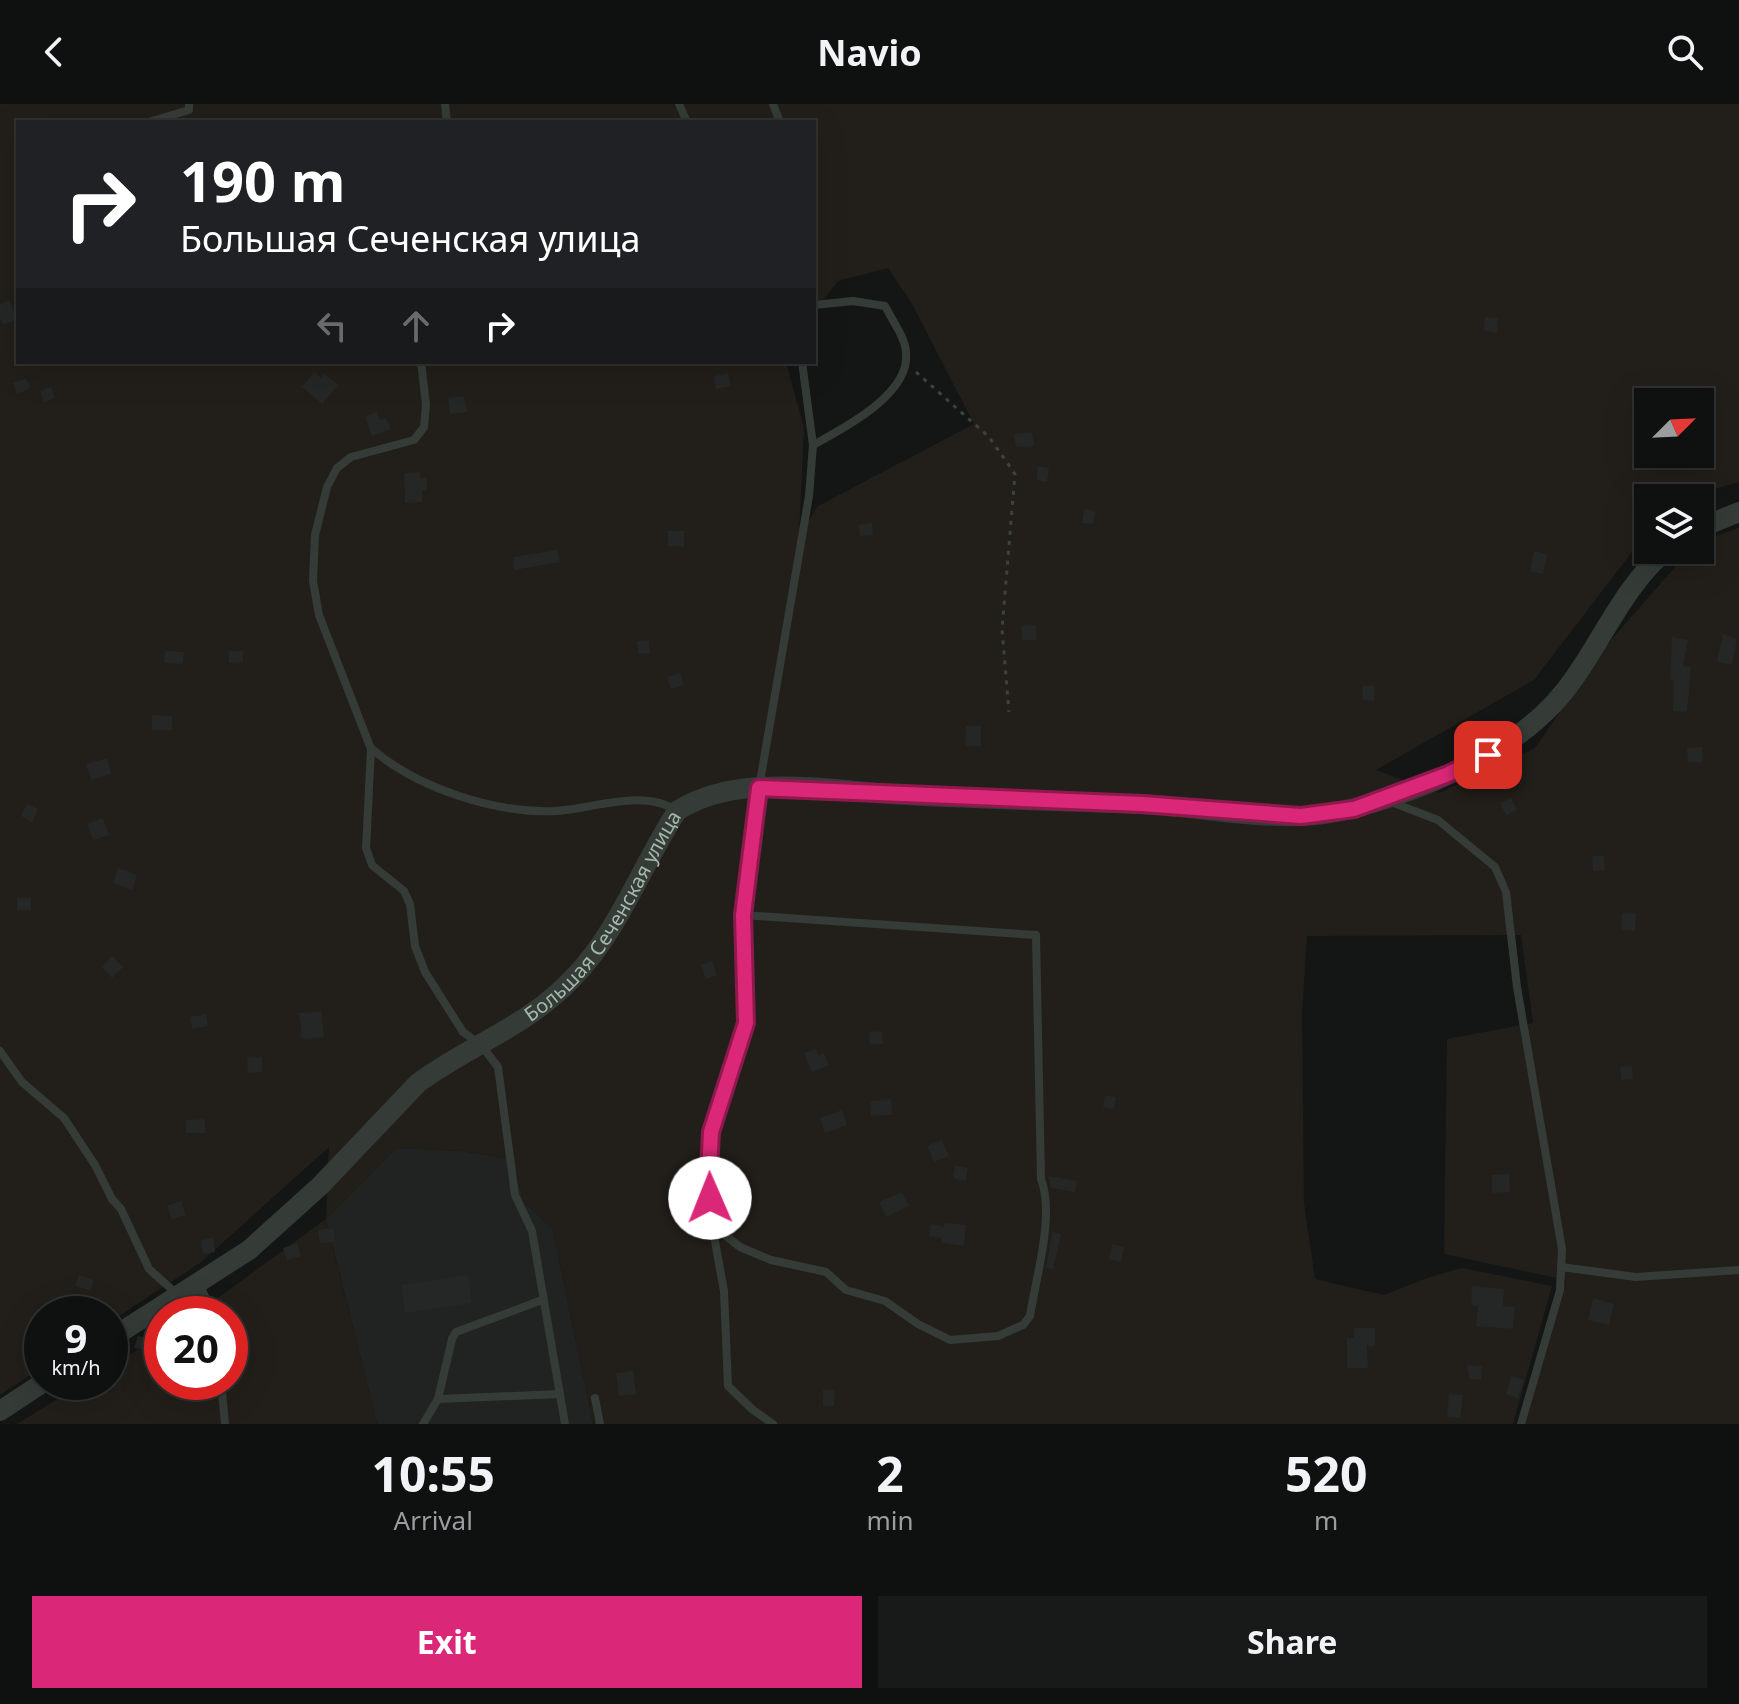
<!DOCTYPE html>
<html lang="en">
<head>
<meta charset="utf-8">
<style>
	body { margin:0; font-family:"Noto Sans",sans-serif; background:#181919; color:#f1f3f6; height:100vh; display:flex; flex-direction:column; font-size:30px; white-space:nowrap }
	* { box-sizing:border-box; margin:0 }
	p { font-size:26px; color:#9b9d9f }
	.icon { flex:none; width:44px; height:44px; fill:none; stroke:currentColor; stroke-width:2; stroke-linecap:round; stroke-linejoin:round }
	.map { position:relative; height:1320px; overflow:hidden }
	.side { display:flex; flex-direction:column; background:#0f1010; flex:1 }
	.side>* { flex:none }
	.banner { position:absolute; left:16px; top:16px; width:800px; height:244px; border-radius:0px; box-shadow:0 8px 32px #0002,0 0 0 2px #2f3030; background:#202124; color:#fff; overflow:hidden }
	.needle { width:52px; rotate:66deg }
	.fabs { position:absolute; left:1634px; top:284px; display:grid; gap:16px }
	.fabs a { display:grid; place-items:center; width:80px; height:80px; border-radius:0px; background:#0f1010; box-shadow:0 8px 32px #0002,0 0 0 2px #2f3030; font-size:40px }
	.speed { position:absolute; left:24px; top:1192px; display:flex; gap:16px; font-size:40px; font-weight:700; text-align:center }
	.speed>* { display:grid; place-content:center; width:104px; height:104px; border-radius:50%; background:#0f1010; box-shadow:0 8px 32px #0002,0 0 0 2px #2f3030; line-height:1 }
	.speed small { font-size:20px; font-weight:400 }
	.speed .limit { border:12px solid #d22; background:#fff; color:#111 }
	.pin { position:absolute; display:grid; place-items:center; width:68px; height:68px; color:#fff; margin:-34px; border-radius:16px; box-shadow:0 4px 12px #0006 }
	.me { position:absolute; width:88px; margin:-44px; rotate:359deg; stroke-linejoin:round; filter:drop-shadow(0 0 6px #0008) }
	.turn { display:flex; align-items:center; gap:28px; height:168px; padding:0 32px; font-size:36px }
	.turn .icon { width:104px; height:104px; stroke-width:2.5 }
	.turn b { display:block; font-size:56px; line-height:68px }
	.lanes { display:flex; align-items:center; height:76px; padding:0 32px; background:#0003; justify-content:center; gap:40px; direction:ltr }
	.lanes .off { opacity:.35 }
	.eta { display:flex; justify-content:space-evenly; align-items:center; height:136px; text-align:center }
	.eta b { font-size:48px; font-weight:700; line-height:56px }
	.primary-button { display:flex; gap:16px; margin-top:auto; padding:16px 32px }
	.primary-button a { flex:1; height:92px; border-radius:0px; background:#db2777; color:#fff; font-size:32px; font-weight:700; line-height:92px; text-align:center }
	.primary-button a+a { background:#181919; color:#f1f3f6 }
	header { display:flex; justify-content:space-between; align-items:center; height:104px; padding:0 32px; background:#0f1010; font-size:36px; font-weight:700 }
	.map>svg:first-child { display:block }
</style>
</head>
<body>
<header><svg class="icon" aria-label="back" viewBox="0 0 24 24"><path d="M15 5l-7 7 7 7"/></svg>Navio<svg class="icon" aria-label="search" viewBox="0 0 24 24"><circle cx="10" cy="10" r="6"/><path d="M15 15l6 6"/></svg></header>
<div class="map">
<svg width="1739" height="1320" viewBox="0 0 1739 1320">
	<rect width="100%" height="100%" fill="#141615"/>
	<path fill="#202322" d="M396 1044 462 1047 512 1055 524 1098 553 1125 593 1320H377L326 1115Z"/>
	<path fill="#221f1a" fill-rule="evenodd" d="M0 0H1739V378L1683 394H1648V427L1534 576 1376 666 1439 689 1535 644 1604 544 1690 446H1700V437L1739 424V1320H1518L1566 1176 1444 1150 1447 935 1533 919 1521 831 1307 832 1302 909 1304 1099 1315 1175 1384 1191 1430 1173 1462 1164 1552 1182 1513 1320H593L553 1125 524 1098 512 1055 462 1047 396 1044 326 1116 377 1320H17L85 1278H110V1263L162 1231V1278H230V1210H196L326 1115 329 1043 200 1159 110 1218V1210H42V1263L0 1291ZM18 18H814V207L838 177 888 164 911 198 974 320 818 402 799 431 804 324 786 258H18ZM1648 298H1700V350H1648Z"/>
	<g fill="#242726">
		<path d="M9 196 17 215 3 221 0 214V200Z"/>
		<path d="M1485 213 1498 214 1497 229 1484 227Z"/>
		<path d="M314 268 321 274 324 269 338 281 322 300 302 283Z"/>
		<path d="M728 269 731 282 716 285 714 272Z"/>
		<path d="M26 274 31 284 17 290 13 279Z"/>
		<path d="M51 283 55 294 44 298 40 287Z"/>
		<path d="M464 292 467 308 450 310 448 294Z"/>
		<path d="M377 308 380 316 386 314 391 325 372 332 365 313Z"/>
		<path d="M1032 328 1034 342 1016 343 1014 330Z"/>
		<path d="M1038 362 1049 364 1047 378 1036 376Z"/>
		<path d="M420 368V374H427V386H422V398L405 399 404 369Z"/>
		<path d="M1084 405 1095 407 1093 420 1082 419Z"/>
		<path d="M872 419 873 431 860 432 859 421Z"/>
		<path d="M668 427H684V443L668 442Z"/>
		<path d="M557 446 560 458 514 466 513 453Z"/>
		<path d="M1534 447 1547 450 1543 470 1530 467Z"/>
		<path d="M1036 521 1037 536H1022L1021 522Z"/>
		<path d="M1723 530 1737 535 1732 561 1717 558Z"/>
		<path d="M1672 533 1688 536 1683 562 1691 563 1687 608 1673 607 1674 576 1670 575Z"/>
		<path d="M649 536 650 549 638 550 637 537Z"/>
		<path d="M165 547 184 548 183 560 164 559Z"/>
		<path d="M229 547H243V558L229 559Z"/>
		<path d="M680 569 684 581 671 585 667 573Z"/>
		<path d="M1363 582H1375L1374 597 1362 596Z"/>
		<path d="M152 611 172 612V626H152Z"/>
		<path d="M966 622H981V642H965Z"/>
		<path d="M1702 643 1703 658H1688L1687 644Z"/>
		<path d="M107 654 111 670 91 676 86 660Z"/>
		<path d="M1511 694 1517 706 1506 711 1500 699Z"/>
		<path d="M27 700 38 705 32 718 21 712Z"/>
		<path d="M103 714 109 731 93 736 87 720Z"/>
		<path d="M1592 752H1604L1605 766 1593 767Z"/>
		<path d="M118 764 137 771 132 786 113 779Z"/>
		<rect x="17" y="794" width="14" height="12"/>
		<path d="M1622 809 1636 810 1635 827 1621 826Z"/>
		<path d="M112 852 123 863 112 874 102 863Z"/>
		<path d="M712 857 717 871 706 875 701 861Z"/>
		<path d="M321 907 324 933 302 935 299 909Z"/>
		<path d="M206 910 208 922 192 925 190 913Z"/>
		<path d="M882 927 883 940 870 941 869 928Z"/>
		<path d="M816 945 818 952 824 949 829 961 812 968 804 949Z"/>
		<path d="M262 953V968L248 969 247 954Z"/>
		<path d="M1632 962 1633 975 1621 976 1620 963Z"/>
		<path d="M1105 991 1116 993 1114 1005 1103 1003Z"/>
		<path d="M891 995 892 1011 871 1012 870 997Z"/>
		<path d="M842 1006 847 1021 825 1029 820 1014Z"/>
		<path d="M205 1015V1029H186V1016Z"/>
		<path d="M942 1036 949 1052 934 1058 927 1042Z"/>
		<path d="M955 1062 968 1064 966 1077 953 1074Z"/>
		<path d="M1509 1070 1510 1088 1492 1089V1071Z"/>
		<path d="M1048 1072 1077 1077 1075 1088 1051 1084Z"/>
		<path d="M902 1088 909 1102 886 1113 879 1098Z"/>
		<path d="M181 1097 186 1111 172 1115 167 1102Z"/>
		<path d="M944 1119 966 1121 964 1142 942 1139V1134L929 1132 931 1120 944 1123Z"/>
		<path d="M334 1124 335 1138 320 1139 318 1126Z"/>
		<path d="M1052 1128 1061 1130 1053 1165 1046 1164Z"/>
		<path d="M213 1134 215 1148 203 1150 201 1136Z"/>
		<path d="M297 1139 301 1152 287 1156 283 1144Z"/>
		<path d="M1112 1140 1124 1143 1121 1158 1109 1155Z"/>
		<path d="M79 1171 94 1176 90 1187 75 1181Z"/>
		<path d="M468 1171 472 1199 405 1209 401 1181Z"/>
		<path d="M1472 1182 1504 1185 1503 1202 1515 1203 1513 1225 1476 1222 1478 1202 1471 1201Z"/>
		<path d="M1593 1194 1614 1200 1609 1221 1588 1216Z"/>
		<path d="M1354 1224H1375V1242H1367L1368 1264H1347V1234H1354Z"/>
		<path d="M138 1232 150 1235 148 1246 134 1244Z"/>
		<path d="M1467 1261 1482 1262 1481 1276 1470 1275Z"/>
		<path d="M633 1267 636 1290 619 1292 616 1269Z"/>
		<path d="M1511 1272 1524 1276 1518 1294 1506 1290Z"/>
		<path d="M823 1286H835L834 1302H823Z"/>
		<path d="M1449 1290 1463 1291 1460 1314 1447 1313Z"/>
	</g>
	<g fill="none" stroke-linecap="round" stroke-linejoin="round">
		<path stroke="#3b433d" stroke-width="3" stroke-dasharray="4 6" stroke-linecap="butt" d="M916 268 989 333 1015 370 1002 525 1009 608"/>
		<g stroke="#353c38" stroke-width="8">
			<path d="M445 0 447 18"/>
			<path d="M679 0 687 18"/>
			<path d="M773 0 780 18"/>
			<path d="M149 18 189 6V0"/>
			<path d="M421 258 426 300 424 323 414 336 351 353 337 364 327 383 315 431 313 477 319 511 371 645 366 744 372 761 404 787 410 800 415 842 425 868 463 928 481 941 498 963 515 1091 532 1127 565 1320"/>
			<path d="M813 341C844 324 911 290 906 248 905 233 892 216 885 202L853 197 814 201"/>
			<path d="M372 645C417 684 496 710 556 707 593 705 644 684 677 707"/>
			<path d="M1391 698 1438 716 1495 763 1506 788 1517 883 1562 1145 1560 1186 1521 1320"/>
			<path d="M0 947 22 978 64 1014 95 1061 112 1095 121 1105 149 1165 178 1191"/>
			<path d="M713 1122 740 1143 771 1156 826 1168 846 1186 885 1197 918 1220 950 1236 998 1232 1023 1221 1030 1212C1036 1173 1055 1111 1041 1075L1036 831 743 811"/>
			<path d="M1561 1163 1636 1173 1739 1166"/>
			<path d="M199 1178 212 1210"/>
			<path d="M221 1278 225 1320"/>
			<path d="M595 1294 600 1320"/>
			<path d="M438 1295 452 1235 456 1228 542 1196"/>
			<path d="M423 1320 438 1295 560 1290"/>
			<path d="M773 1320 753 1306 728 1282 724 1187 712 1121 709 1068 711 1028 746 919 743 811 752 740 759 684 809 392 813 341 802 258"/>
		</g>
		<g stroke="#353c38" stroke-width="20">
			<path d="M1700 424 1739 408"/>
			<path id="s1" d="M110 1235 249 1146 320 1082 418 979C471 940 527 923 574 873 619 826 642 761 677 707 736 669 823 685 890 690 973 695 1056 697 1139 700 1193 702 1248 714 1302 712 1351 711 1430 682 1474 658 1513 638 1550 610 1575 573 1604 532 1627 478 1667 446"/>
			<path d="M0 1307 44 1278"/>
		</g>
	</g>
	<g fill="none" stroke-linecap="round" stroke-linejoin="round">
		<g stroke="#8e194d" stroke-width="20">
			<path id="route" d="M710 1094 709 1068 711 1028 746 919 743 811 759 684 1142 700 1301 712 1354 705 1446 671 1488 651"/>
		</g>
		<use href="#route" stroke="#db2777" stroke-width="14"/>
	</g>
	<g text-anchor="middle" stroke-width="8" stroke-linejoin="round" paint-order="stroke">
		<g font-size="20" fill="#a4b8aa" stroke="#0f1110">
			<text dy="7" stroke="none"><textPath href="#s1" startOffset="658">Большая Сеченская улица</textPath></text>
		</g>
	</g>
</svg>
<div class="fabs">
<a><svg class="needle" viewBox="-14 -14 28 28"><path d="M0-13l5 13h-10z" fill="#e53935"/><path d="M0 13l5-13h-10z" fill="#9b9d9f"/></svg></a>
<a><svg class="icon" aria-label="layers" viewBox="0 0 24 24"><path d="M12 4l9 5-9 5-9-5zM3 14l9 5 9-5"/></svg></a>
</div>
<div class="speed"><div>9<small>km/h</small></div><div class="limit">20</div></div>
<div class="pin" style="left:1488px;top:651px;background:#d93025"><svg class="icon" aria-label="arrive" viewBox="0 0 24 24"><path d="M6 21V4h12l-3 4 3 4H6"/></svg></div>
<svg class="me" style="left:710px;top:1094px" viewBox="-20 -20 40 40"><circle r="19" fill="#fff"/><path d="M0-13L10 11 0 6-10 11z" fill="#db2777"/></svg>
<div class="banner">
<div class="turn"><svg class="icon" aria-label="right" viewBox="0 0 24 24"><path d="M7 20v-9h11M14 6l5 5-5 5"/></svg><div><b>190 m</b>Большая Сеченская улица</div></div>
<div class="lanes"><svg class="icon off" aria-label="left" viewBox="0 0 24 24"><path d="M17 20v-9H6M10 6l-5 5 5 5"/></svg><svg class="icon off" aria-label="ahead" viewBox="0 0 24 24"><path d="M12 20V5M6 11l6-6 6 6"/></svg><svg class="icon" aria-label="right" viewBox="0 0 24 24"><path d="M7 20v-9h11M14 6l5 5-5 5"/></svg></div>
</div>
</div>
<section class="side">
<div class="eta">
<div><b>10:55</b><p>Arrival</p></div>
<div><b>2</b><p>min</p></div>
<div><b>520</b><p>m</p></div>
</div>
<div class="primary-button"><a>Exit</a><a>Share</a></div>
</section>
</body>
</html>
